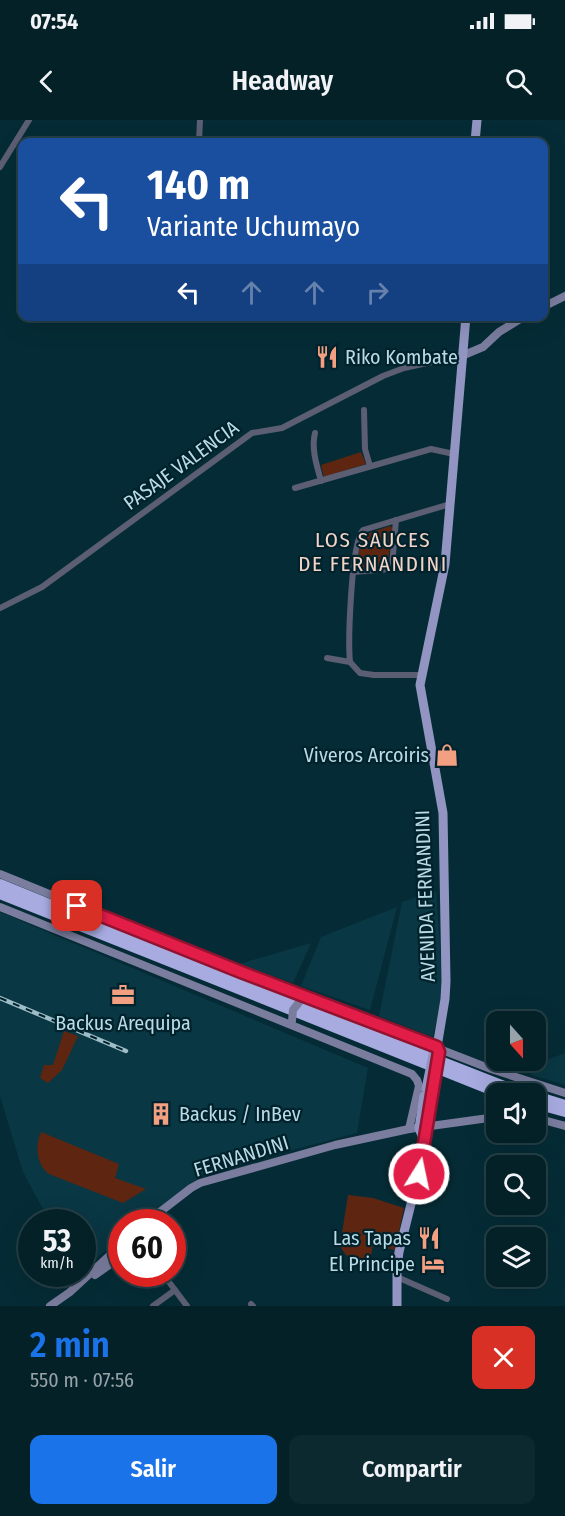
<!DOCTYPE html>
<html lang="es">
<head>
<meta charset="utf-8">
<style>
	body { margin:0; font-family:"Fira Sans Condensed",sans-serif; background:#0d2930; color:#f1f3f6; height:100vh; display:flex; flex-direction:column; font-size:22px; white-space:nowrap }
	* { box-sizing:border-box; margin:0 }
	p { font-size:20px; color:#97a3a8 }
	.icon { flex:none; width:33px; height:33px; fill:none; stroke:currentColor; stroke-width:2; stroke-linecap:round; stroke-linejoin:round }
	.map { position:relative; height:1186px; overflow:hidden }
	.panel { display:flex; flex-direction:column; background:#042128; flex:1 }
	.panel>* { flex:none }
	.guide { position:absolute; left:18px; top:18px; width:530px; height:183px; border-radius:12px; box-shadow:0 6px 24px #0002,0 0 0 2px #253e45; background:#1a4fa0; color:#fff; overflow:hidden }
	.needle { width:39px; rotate:159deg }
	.tools { position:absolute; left:486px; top:891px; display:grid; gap:12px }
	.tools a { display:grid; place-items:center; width:60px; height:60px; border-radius:12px; background:#042128; box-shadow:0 6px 24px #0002,0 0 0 2px #253e45; font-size:30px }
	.speed { position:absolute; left:18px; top:1089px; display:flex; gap:12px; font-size:30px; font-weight:700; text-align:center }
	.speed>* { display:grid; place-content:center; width:78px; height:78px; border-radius:50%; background:#042128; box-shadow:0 6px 24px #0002,0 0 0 2px #253e45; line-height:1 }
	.speed small { font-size:15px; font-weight:400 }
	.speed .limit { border:9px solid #d22; background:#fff; color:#111 }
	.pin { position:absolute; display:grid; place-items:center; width:51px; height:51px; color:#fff; margin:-26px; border-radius:12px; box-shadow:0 3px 9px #0006 }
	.me { position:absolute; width:66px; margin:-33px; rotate:10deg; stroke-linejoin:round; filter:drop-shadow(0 0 4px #0008) }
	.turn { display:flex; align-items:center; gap:21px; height:126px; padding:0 30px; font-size:27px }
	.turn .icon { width:78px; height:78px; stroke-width:2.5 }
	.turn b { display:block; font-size:42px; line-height:51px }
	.lanes { display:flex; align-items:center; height:57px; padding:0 30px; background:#0003; justify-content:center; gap:30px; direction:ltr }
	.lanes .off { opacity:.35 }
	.round { display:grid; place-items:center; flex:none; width:63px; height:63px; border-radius:12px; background:#0d2930 }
	.overview { display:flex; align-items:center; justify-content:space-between; height:102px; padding:0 30px }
	h1 { font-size:36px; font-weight:600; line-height:45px; color:#1a73e8 }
	.button { display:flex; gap:12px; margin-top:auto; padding:12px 30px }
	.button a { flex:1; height:69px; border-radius:12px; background:#1a73e8; color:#fff; font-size:24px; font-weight:600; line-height:69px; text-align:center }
	.button a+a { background:#0d2930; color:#f1f3f6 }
	.status { display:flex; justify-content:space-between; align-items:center; height:42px; padding:0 30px; background:#042128; direction:ltr }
	.status svg { height:16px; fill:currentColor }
	header { display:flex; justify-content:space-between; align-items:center; height:78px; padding:0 30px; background:#042128; font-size:27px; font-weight:600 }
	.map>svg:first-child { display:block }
</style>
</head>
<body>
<div class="status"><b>07:54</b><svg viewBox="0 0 49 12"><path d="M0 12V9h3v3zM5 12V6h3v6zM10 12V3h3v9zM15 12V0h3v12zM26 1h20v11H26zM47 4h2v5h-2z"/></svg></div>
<header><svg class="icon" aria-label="back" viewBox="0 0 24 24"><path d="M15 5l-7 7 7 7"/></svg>Headway<svg class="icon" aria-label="search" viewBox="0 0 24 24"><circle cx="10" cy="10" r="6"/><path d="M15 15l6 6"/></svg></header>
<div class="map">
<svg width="565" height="1186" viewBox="0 0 565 1186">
	<rect width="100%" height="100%" fill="#052c36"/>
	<g fill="#093743">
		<path d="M436 771 443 869 433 917 379 896 402 782Z"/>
		<path d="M397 787 370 890 301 866 321 817Z"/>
		<path d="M0 792 368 948 357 1013 204 1053 141 1102H122L121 1118 83 1149 82 1102H50L23 1052 0 976Z"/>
		<path d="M311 823 293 863 239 844Z"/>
		<path d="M565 933V965L531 955 535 944Z"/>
	</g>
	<g fill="#5e2610">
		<path d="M361 332 366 344 324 357 321 345Z"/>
		<path d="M390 406 393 408 387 448H358L360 416Z"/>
		<path d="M64 911 78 916 62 950 48 963 40 958 44 945H53Z"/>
		<path d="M41 1012 119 1044 115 1058 146 1069 123 1083 49 1054C36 1044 35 1026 41 1012Z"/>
		<path d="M348 1075 373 1078 404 1088 395 1130 373 1125 369 1145C357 1144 346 1138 340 1126Z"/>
	</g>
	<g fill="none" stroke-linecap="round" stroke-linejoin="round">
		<g stroke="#5c5e74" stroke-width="6">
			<path d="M199 22 200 0"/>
			<path d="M0 47 29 0"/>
			<path d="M364 290 365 329 370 346"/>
			<path d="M315 313C311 329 317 346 321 361"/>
			<path d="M295 368 431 329 454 334"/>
			<path d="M353 452 390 449 392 446 396 400"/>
			<path d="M0 488 42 467 252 313 282 308 383 256 404 248 464 235"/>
			<path d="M327 538 350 542"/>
			<path d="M422 555H374L360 553 350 542C348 522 351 422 363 410L450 384"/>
			<path d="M163 1154 187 1186"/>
			<path d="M397 1157 447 1179"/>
			<path d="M251 1184 253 1186"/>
			<path d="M153 1186 175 1170"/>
		</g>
		<g stroke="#7b7d9f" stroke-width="8">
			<path d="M543 187 565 176"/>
			<path d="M464 235 483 227 499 212 525 196"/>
			<path d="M0 754 241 852 491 949 565 973"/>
			<path d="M0 787 412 954 417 960 419 966 409 1009"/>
			<path d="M536 998 565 1006"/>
			<path d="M147 1102 191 1068 200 1063 335 1025 409 1009 496 997"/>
			<path d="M95 1155 122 1136"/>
			<path d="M50 1186 70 1172 122 1124"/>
		</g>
		<g stroke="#9295c1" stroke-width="9">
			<path d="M475 22 477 0"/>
			<path d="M437 927 445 879 446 861 443 693 420 565 445 444 466 196"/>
			<path d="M423 1018 419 1008 424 976"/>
			<path d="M397 1186V1147L399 1132 422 1040 431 970"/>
		</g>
		<g stroke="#a7abe0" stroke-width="10">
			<path d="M0 764 305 888 504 966 529 974"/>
			<path d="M0 774 501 974"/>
			<path d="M536 976 565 985"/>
			<path d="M536 984 565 992"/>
		</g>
		<g stroke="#9dbec9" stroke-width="4.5">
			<path id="rail" d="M0 878 126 931"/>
		</g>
		<use href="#rail" stroke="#00222c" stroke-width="2" stroke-dasharray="7" stroke-linecap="butt"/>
		<path stroke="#7b7d9f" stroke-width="8" d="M292 901 293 890 300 881"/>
		<path stroke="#9295c1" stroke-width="9" d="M426 969 434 930"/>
	</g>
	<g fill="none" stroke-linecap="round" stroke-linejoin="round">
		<g stroke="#92132f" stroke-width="15">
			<path id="route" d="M77 786 241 852 437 927 439 932 419 1054"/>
		</g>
		<use href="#route" stroke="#e11d48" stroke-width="10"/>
	</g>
	<defs>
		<g id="restaurant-bare" transform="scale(1.8)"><path d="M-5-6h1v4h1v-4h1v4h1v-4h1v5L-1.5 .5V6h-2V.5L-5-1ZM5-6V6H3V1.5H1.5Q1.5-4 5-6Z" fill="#f2a081" stroke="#00222c" stroke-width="2.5" paint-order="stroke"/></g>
		<g id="shop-bare" transform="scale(1.8)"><path d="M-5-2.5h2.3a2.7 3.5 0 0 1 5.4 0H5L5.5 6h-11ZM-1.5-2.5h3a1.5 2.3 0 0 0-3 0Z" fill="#f2a081" stroke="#00222c" stroke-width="2.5" paint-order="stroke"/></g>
		<g id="office-bare" transform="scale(1.8)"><path d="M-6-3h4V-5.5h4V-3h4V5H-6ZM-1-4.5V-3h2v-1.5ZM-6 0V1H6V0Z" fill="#f2a081" stroke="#00222c" stroke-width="2.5" paint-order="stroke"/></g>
		<g id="building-bare" transform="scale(1.8)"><path d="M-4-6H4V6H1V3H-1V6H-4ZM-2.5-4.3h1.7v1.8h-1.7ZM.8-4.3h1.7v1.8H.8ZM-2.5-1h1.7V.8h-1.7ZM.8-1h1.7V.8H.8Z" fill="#f2a081" stroke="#00222c" stroke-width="2.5" paint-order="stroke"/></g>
		<g id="hotel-bare" transform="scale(1.8)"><path d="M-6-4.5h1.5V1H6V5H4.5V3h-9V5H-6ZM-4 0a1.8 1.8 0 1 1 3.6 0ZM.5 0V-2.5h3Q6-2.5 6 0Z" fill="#f2a081" stroke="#00222c" stroke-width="2.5" paint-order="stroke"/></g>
	</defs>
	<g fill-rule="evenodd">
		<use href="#restaurant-bare" x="327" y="237"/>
		<use href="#shop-bare" x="447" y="635"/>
		<use href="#office-bare" x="123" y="875"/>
		<use href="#building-bare" x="161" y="994"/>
		<use href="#restaurant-bare" x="429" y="1118"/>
		<use href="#hotel-bare" x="433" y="1144"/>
	</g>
	<g text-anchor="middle" stroke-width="4.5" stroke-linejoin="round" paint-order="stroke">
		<g font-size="20" fill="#badae6" stroke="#00222c" text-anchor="end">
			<text x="345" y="244" text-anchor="start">Riko Kombate</text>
			<text x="429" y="642">Viveros Arcoiris</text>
			<text x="123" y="910" text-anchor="middle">Backus Arequipa</text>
			<text x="179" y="1001" text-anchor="start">Backus / InBev</text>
			<text x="411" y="1125">Las Tapas</text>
			<text x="415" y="1151">El Principe</text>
		</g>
		<g font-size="20" fill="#badae6" stroke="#00222c">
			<text transform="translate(181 345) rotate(-36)" y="7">PASAJE VALENCIA</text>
			<text transform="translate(425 776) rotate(-92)" y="7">AVENIDA FERNANDINI</text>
			<text transform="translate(241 1036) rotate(-17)" y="7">FERNANDINI</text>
		</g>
		<g font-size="21" letter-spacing="1.5" fill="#f5d4c8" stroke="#00222c">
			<text x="373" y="427">LOS SAUCES<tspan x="373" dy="24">DE FERNANDINI</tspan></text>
		</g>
	</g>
</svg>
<div class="tools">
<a><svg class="needle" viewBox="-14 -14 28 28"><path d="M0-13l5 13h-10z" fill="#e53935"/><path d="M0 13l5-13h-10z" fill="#97a3a8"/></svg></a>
<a><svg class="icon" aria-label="sound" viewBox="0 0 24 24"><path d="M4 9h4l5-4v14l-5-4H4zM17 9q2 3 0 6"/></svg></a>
<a><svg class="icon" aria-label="search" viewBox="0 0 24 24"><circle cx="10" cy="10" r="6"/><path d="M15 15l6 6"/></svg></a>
<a><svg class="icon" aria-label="layers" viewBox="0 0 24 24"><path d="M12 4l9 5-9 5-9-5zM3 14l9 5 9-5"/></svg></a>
</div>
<div class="speed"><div>53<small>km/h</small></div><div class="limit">60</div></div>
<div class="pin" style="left:77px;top:786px;background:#d93025"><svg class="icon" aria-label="arrive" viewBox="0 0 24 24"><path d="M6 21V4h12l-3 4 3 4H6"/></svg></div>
<svg class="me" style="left:419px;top:1054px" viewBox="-20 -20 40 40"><circle r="17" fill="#e11d48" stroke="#fff" stroke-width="3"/><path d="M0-11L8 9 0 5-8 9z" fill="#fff"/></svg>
<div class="guide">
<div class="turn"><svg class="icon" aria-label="left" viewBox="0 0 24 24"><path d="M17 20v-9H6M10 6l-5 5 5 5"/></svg><div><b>140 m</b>Variante Uchumayo</div></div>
<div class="lanes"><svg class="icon" aria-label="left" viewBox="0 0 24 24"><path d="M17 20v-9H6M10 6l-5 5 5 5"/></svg><svg class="icon off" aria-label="ahead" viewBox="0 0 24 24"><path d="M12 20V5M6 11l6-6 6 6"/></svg><svg class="icon off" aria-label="ahead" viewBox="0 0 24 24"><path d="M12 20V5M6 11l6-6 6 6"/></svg><svg class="icon off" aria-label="right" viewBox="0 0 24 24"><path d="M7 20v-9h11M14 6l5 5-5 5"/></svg></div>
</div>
</div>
<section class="panel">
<div class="overview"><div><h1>2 min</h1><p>550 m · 07:56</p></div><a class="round" style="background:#d93025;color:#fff"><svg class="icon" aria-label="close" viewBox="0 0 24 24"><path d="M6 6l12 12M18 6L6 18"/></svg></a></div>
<div class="button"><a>Salir</a><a>Compartir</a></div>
</section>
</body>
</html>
